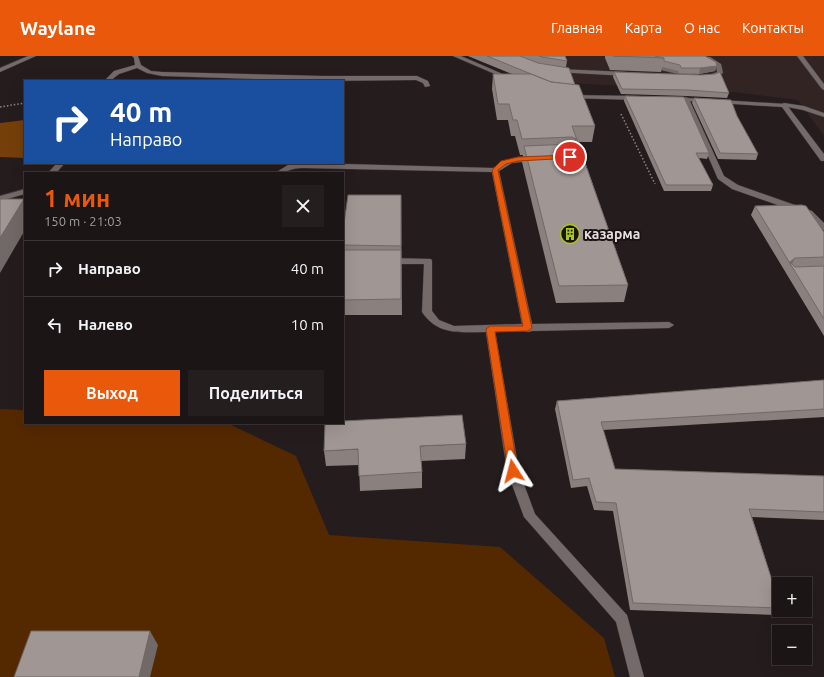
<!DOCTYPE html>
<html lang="ru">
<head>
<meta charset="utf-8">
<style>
	body { margin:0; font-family:Ubuntu,sans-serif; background:#251e1f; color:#f1f3f6; height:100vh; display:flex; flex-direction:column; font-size:15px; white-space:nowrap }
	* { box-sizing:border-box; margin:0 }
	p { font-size:13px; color:#a09fa1 }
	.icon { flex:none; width:22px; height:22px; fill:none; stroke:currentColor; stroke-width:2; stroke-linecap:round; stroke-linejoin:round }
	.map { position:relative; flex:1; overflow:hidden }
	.sheet { position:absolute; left:24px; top:116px; width:320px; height:252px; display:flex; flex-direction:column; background:#1c1516; border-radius:0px; box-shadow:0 4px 16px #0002,0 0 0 1px #3a3435 }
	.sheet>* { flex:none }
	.top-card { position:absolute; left:24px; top:24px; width:320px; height:84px; border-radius:0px; box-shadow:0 4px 16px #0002,0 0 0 1px #3a3435; background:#1a4fa0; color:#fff; overflow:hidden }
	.tools { position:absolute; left:772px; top:521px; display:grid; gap:8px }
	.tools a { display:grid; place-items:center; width:40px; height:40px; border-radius:0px; background:#1c1516; box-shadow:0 4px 16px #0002,0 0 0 1px #3a3435; font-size:20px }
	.pin { position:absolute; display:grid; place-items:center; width:34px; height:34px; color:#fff; margin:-17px; border:2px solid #fff; border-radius:50%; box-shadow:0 1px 4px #0007 }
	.me { position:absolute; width:44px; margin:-22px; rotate:351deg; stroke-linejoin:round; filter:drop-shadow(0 0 3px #0008) }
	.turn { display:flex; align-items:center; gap:14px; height:84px; padding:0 20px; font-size:18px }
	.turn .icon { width:52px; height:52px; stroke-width:2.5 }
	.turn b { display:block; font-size:28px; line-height:34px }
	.round { display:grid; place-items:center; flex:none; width:42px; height:42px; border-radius:0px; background:#251e1f }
	.headline { display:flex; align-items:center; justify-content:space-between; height:68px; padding:0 20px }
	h1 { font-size:24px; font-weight:600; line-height:30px; color:#ea580c }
	.primary-button { display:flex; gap:8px; margin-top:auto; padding:8px 20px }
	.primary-button a { flex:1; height:46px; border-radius:0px; background:#ea580c; color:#fff; font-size:16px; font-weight:600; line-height:46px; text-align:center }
	.primary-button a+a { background:#251e1f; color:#f1f3f6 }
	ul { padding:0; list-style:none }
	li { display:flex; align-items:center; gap:12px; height:56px; padding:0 20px; border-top:1px solid #3a3435 }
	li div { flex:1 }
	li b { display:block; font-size:15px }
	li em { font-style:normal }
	header { display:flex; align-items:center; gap:24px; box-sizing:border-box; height:56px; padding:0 20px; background:#ea580c; color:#fff }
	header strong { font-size:19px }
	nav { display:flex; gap:22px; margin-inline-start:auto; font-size:14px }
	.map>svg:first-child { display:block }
</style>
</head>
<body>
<header>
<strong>Waylane</strong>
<nav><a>Главная</a><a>Карта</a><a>О нас</a><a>Контакты</a></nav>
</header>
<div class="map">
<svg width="824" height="621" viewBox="0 0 824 621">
	<rect width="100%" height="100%" fill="#251c1d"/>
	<path fill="#332424" d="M467 0H824V80L798 44 724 35 528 25Z"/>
	<path fill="#552900" d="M0 353 25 354V367H227L296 400 329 479 500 491 604 582 615 621H0Z"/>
	<path fill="#753f09" d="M25 64V102L0 101V67Z"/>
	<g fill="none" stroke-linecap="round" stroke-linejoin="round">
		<g stroke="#3e3737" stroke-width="1">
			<g id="lane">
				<path d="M28 0H36L0 16V12Z"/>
				<path d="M132 0H138L141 9 151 15 162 16 323 20H417L428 25 430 30 425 31 423 27 416 24 320 25 162 20 147 17 137 12 119 18 110 25H104L114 15 135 9 134 2Z"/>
				<path d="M697 0 710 1 721 8 723 17 711 22H707V20L717 16 716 10Z"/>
				<path d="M797 0H803L824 28V34L822 33Z"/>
				<path d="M650 8 699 19 702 21 699 23 648 11 647 10Z"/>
				<path d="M558 13 627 16 630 18 627 20 556 16 555 15Z"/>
				<path d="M686 41 689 43 724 120 738 129 812 155 824 167V174H821L806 159 732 133 718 123 683 43Z"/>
				<path d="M784 47 804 50 824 57V61L803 54 782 50V48Z"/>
				<path d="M536 100 540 102 539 104 512 107 499 115 532 268 669 266 674 269 669 272 532 275 528 276 524 275H495L519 415 535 458 627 559 644 621H630L616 566 524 461 507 415 486 276C461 276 438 280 422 256L424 208H389L385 205 389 202 431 203 432 205V255L439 264 454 270 522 268 492 116 302 112C292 112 285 117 275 117L288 109 308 107 493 112 507 104Z"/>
				<path d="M57 107H65L56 117H48Z"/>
				<path d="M25 133V138L0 145V140Z"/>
			</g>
		</g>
		<g stroke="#3e3737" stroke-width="1">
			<g id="street">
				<path d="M453 0H461L514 23 509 24Z"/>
				<path d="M570 39 638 40 641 42 638 44 568 42V40Z"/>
				<path d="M672 41 786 48 824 98V105H821L782 51 670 44V42Z"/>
			</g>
		</g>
		<g stroke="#8c8585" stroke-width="1.5" stroke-dasharray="1.5 2" stroke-linecap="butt">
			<path d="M0 51 25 47"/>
			<path d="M621 58 655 128"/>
		</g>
		<use href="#lane" fill="#756a6a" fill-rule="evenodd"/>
		<use href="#street" fill="#756a6a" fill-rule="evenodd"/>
	</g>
	<g fill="#8a817e">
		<path d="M468 0H565L567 5 566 11 575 29 595 70 592 86H578L628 229 624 246 556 247 522 106 523 99H520L515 80H511L508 64H497L492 33 493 18H512Z"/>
		<path d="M605 0H705L717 10 715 15 699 18 679 17 678 15 662 11 661 16 610 14 605 2Z"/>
		<path d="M614 16 729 37 727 42 686 40 621 38 613 21Z"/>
		<path d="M625 40 709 97 707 103 699 102 713 129 711 135H664L624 45Z"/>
		<path d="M694 42 737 60 758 98 756 104 718 103 692 47Z"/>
		<path d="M401 139 402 259H343V175Z"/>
		<path d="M755 150 824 176V280L751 159Z"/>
		<path d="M824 324V361L603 374 615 413 824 420V464L752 461 779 546V554L775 559 630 554 613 455 594 454 587 430 571 432 555 353 557 345Z"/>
		<path d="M466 388 465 403 421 405 422 416V432L360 435 359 409 326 410 324 395Z"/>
	</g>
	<g fill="#706967">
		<path d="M717 10 715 15 699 18 700 12Z"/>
		<path d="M24 143 25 145V174L0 217V182Z"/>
		<path d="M795 202 791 210 789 207Z"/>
		<path d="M150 575 158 589 150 621H139Z"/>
	</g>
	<g fill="#a09693" stroke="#706967">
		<path d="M487 0H520L538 7 569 12 575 29 551 26Z"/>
		<path d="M539 0H565L567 5 542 1Z"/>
		<path d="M613 0H655L664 2Z"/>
		<path d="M655 0H705L716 6 717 10 700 12H681L680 9 664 5V2Z"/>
		<path d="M614 16 701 19 715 18 720 16 729 37 688 34 622 33Z"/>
		<path d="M493 18H531L551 26 579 29 595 70H572L628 229 559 230 524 90 575 88 576 83 572 81 522 83 517 64H513L509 48H498Z"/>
		<path d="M625 40 684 41 709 97H696L713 129H666Z"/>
		<path d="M694 42 731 44 737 60 758 98 720 97Z"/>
		<path d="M348 139H401V190L343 189V175Z"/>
		<path d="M0 143H24L0 182Z"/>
		<path d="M802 149 806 150 824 176V201L795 202 790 206 795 211 824 210V263L755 150Z"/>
		<path d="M343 194H401V243L343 244Z"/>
		<path d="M824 324V353L601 366 615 413 824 420V456L749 453 779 546V552L633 547 616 447 596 446 589 422 573 424 557 345Z"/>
		<path d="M462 359 466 388 420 390 422 416 359 420 358 393 324 395 325 367H343V365Z"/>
		<path d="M31 575H150L139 621H14Z"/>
	</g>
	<path fill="#ea580c" stroke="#983908" d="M570 99H572V102L518 105 506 108 498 114 532 272 528 275 495 276 518 415 517 418 513 419 509 418 508 415 486 273 490 270H523L492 114 501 105 518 101Z"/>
	<defs>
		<g id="building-ring" transform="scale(1)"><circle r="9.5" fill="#1b1314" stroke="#a9c71b" stroke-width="1.5"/><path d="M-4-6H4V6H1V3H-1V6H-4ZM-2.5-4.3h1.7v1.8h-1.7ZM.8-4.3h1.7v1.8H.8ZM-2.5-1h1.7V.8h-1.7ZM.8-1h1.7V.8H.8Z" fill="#a9c71b"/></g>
	</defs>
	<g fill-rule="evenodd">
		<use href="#building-ring" x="570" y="178"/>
	</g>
	<g text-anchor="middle" stroke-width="4" stroke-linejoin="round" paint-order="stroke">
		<g font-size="14" font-weight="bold" fill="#e6e0e0" stroke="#1b1314" text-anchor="start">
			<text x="584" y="183">казарма</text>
		</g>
	</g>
</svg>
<div class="tools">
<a>+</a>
<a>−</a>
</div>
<div class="pin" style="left:570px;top:101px;background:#d93025"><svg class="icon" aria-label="arrive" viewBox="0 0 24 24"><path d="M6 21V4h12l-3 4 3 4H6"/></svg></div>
<svg class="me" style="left:513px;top:415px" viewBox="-20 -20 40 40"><path d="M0-17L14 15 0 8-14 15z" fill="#ea580c" stroke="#fff" stroke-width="4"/></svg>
<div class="top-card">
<div class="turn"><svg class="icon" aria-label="right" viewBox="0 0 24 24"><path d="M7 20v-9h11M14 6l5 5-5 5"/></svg><div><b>40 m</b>Направо</div></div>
</div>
<section class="sheet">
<div class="headline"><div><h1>1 мин</h1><p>150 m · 21:03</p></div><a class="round"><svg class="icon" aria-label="close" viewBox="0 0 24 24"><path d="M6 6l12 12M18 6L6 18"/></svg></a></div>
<ul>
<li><svg class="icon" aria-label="right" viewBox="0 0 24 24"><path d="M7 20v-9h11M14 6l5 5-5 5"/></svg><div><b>Направо</b></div><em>40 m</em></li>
<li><svg class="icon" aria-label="left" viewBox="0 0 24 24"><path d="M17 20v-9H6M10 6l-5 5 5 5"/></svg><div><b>Налево</b></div><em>10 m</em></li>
</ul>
<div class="primary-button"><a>Выход</a><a>Поделиться</a></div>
</section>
</div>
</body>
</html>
